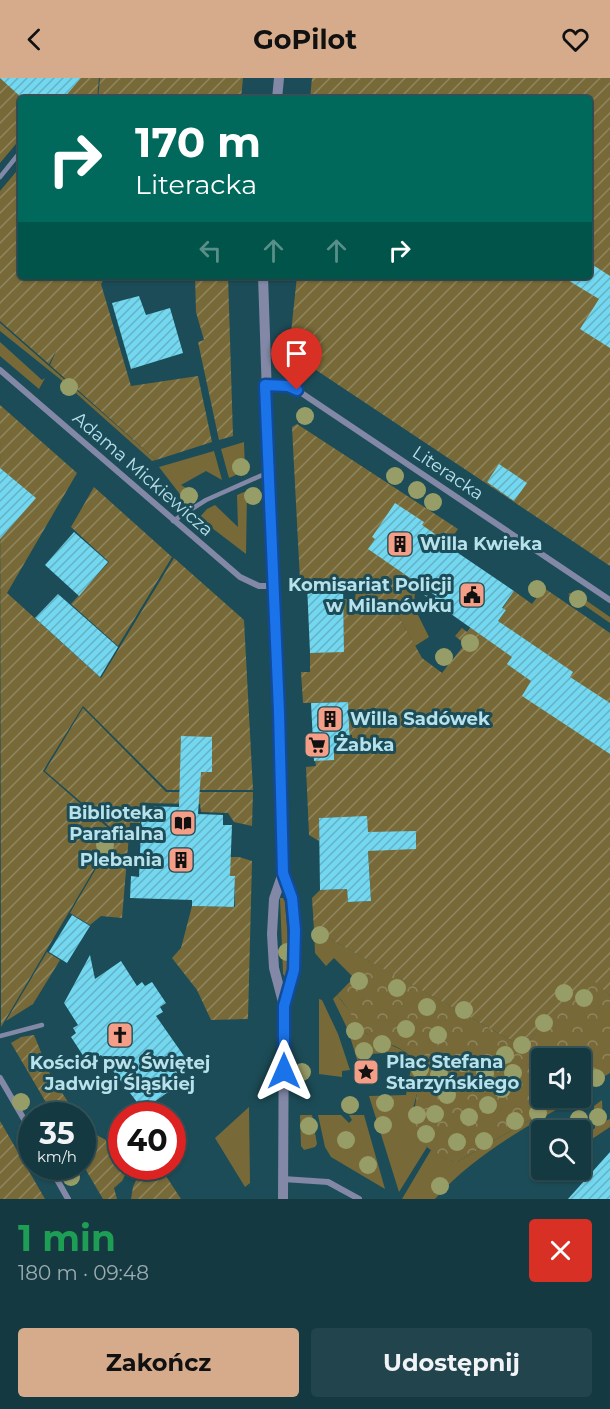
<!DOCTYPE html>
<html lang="pl">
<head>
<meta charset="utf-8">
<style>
	body { margin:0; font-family:Montserrat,sans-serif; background:#22444c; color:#f1f3f6; height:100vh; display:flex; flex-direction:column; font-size:22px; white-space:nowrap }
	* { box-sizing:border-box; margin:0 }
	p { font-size:20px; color:#9dacb1 }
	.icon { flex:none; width:33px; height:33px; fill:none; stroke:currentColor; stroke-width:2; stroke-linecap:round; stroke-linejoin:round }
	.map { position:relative; height:1121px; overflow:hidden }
	.panel { display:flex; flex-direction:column; background:#153941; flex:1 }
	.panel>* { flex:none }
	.banner { position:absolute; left:18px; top:18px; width:574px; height:183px; border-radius:6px; box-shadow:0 2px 4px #0004,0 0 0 2px #34535a; background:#00695c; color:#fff; overflow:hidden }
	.tools { position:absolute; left:531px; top:970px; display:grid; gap:12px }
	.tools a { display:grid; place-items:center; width:60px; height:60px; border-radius:6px; background:#153941; box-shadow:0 2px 4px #0004,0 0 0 2px #34535a; font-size:30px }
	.speed { position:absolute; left:18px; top:1024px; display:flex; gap:12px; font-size:30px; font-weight:700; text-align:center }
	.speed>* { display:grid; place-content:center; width:78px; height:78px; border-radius:50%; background:#153941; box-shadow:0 2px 4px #0004,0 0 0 2px #34535a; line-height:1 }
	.speed small { font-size:15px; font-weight:400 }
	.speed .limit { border:9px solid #d22; background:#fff; color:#111 }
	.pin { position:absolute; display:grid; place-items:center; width:51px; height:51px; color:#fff; margin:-62px -26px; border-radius:50% 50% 50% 0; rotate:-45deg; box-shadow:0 0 6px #0007 }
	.pin .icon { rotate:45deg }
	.me { position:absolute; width:66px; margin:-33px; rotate:0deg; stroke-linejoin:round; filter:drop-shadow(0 0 4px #0008) }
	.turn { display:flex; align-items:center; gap:21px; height:126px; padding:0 18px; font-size:27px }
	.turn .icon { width:78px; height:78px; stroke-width:2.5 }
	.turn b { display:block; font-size:42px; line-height:51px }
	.lanes { display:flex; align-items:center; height:57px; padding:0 18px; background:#0003; justify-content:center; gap:30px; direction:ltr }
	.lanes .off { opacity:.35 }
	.round { display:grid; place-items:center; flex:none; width:63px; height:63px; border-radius:6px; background:#22444c }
	.summary { display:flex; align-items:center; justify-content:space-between; height:102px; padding:0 18px }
	h1 { font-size:36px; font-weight:700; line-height:45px; color:#1e9e55 }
	.primary-button { display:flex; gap:12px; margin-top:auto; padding:12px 18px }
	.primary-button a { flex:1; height:69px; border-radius:6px; background:#d6ab8b; color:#111; font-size:24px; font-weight:700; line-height:69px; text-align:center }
	.primary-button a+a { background:#22444c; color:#f1f3f6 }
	header { display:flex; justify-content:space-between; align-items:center; height:78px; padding:0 18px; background:#d6ab8b; color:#111; font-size:27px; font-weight:700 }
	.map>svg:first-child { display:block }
</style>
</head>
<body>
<header><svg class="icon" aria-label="back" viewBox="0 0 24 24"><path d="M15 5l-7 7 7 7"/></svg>GoPilot<svg class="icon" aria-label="heart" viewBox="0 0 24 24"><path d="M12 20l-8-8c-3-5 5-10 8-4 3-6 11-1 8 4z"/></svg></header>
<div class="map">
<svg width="610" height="1121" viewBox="0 0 610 1121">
	<defs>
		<pattern id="forest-crowns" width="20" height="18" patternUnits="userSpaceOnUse" patternTransform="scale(1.5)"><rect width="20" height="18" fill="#786a38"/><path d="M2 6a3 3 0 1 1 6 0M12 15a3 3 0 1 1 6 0" fill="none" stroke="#8f865f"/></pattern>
		<pattern id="garden-furrows" width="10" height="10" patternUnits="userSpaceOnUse" patternTransform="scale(1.5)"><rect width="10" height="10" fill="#786a38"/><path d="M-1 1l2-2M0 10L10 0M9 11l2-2" fill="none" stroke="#8f865f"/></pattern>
		<pattern id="building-hatch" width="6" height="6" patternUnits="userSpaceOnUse" patternTransform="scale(1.5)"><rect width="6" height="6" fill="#72d7ef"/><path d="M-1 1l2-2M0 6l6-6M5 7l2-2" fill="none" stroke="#63b2c5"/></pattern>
	</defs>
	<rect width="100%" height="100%" fill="#1c4c57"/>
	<g fill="#786a38">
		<path d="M0 245 156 382 152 383 60 301 0 253Z"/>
		<path d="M0 264 42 302 45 300 39 311 0 278Z"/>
		<path d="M244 364 245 393 229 400 221 371Z"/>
		<path d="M214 373 222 402 206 393 181 407 199 418 186 424 159 389Z"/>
		<path d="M244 414 247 415 246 476 199 440 207 431 215 427 238 449 237 417Z"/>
		<path d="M415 513 414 529 429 559 415 568 398 537Z"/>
		<path d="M574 514 610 539V545L568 516Z"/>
		<path d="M280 820H283L285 824 289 877 286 900 283 896Z"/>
		<path d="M314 852 370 883 355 901 334 880 326 888 315 875Z"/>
		<path d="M337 917 367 956 404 973 415 985 418 1012 412 1034 417 1055 427 1069 399 1114 369 1018 406 1017 412 985 386 975 370 976 368 989 359 988 348 952 333 921Z"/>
		<path d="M319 921 322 922 338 956 350 992 342 993V999L319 996Z"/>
		<path d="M568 1020H577C527 1048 473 1078 435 1121H402L431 1072 455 1085Z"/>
		<path d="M602 1022 603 1044 610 1041V1049L592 1061 587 1056 595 1050 594 1028Z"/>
		<path d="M249 1029 250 1105 245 1109 215 1060Z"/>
		<path d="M582 1033 584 1061 581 1064 580 1053H566V1042Z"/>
		<path d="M300 1037H312L317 1066 315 1069 304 1072 301 1068Z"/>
		<path d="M318 1037H341L349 1045 352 1042 349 1037H364L385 1111 331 1079 325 1069Z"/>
	</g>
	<path fill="url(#forest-crowns)" d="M370 883 523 969 590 898 610 918V995L581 1012 580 981H542V1020H568L455 1085C446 1080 435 1076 427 1069 399 1045 427 1014 415 986 405 964 380 968 365 954 354 944 348 929 337 917Z"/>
	<g fill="url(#garden-furrows)">
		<path d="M0 0H99L97 21H21V60L0 85Z"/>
		<path d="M100 0H243L241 21H98Z"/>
		<path d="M312 0H610V488L289 274 297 198H590V21H310Z"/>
		<path d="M21 88V198H106L101 206 131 308 198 298 212 364 156 382 50 287 57 271 49 286 0 243V113Z"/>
		<path d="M195 198H228L233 358 219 362 198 264 204 262 196 234Z"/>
		<path d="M0 327 77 395 7 515 101 600 174 480 244 542 253 712H167L83 628 43 693 115 756 1 949Z"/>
		<path d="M297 346 458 451 398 537 422 580 442 595 465 566 455 558 462 550 467 554 471 549 497 544 506 532 502 531 514 513 532 526 544 510 610 555V918L590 899 523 969 314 852 312 820 320 812 347 811 348 824 371 823 368 773 383 772 382 754H368L362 739 319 740V763L309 757 306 689 316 688 315 683 334 681V671L353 670 352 657H349L347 624 303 625 301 594H310V575L344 573 343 521H355L356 513 348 505 300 502 292 349Z"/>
		<path d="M94 409 172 479 118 568 71 526 109 484 71 449Z"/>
		<path d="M83 630 166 714H253L252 748 234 744 228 735 201 734 200 726 141 725 140 745H130L122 840 101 838 90 847 70 835 117 755 45 693Z"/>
		<path d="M227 779H239L252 783 248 941 211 942 197 912 172 880 181 870 192 828 235 829V798H221Z"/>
		<path d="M47 874 60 882 33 926 6 943Z"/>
		<path d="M34 957 50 996 77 1038H54L11 965 21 959Z"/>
		<path d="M0 1043 45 1121H0Z"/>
		<path d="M87 1052 121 1070 122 1089H129L122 1103 114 1110 117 1121H103L83 1087V1055Z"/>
		<path d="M142 1089H160L181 1121H131L133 1109Z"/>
	</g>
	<g fill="url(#building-hatch)">
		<path d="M0 0H81L63 21H23Z"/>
		<path d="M590 185 610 198V270L580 251 599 221 561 198H590Z"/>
		<path d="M139 218 146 237 170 230 183 275 131 291 112 225Z"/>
		<path d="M499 386 527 405 514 423 487 404Z"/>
		<path d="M0 390 36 420 0 461Z"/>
		<path d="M395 425 424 444 422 447 435 456 433 458 514 513 502 530 506 532 498 543 573 594 570 599 610 625V676L522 618 531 603 507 586 512 579 424 517 439 520 368 471 375 461 372 459Z"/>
		<path d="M74 454 108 484 79 518 45 487Z"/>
		<path d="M343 504 344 574 310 575 307 506Z"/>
		<path d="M58 516 118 569 100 599 35 540Z"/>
		<path d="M348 624 350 670 334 671V682L314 683 311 625Z"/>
		<path d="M181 658 212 659V694H201L198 736 223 737V747H232L230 798H235L234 829 192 828V822L130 820 131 798 139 799 142 728 179 729Z"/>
		<path d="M367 738 368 754 416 753V771L368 773 371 823 348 824 347 811 320 812 319 740Z"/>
		<path d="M72 837 90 848 67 885 49 874Z"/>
		<path d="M90 877 95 901 121 883 137 908 142 904 145 908 152 904 166 925 160 929 163 934 156 938 184 978 173 987 182 1004 143 1032 101 977 94 981 90 975 84 979 71 959 76 955 73 950 78 947 64 925Z"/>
		<path d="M610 1074V1121H568Z"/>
	</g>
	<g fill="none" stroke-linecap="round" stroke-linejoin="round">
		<g stroke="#8288a6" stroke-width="4.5">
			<path d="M0 99 21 73"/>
			<path d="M145 199 146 198"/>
			<path d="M173 443 206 422 269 394"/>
			<path d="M0 958 42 947"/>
		</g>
		<g stroke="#8288a6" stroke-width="6">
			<path d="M0 292 240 499 259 508H273"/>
			<path d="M266 307 288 308 297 312 610 522"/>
			<path d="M0 1000 32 1055"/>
			<path d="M50 1089 68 1121"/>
			<path d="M283 1101 328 1104 359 1121"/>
		</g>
		<g stroke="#8288a6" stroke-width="10">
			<path d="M277 21 279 0"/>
			<path d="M263 198 283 795C300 842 297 881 284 928"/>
			<path d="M283 795 274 821 272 856 274 890 284 928 283 1121"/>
		</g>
	</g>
	<g fill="#979d67">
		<circle cx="69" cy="309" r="9"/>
		<circle cx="305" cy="338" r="9"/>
		<circle cx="241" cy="389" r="9"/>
		<circle cx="395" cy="398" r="9"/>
		<circle cx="417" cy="412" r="9"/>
		<circle cx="189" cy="418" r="9"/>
		<circle cx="253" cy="418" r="9"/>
		<circle cx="433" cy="424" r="9"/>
		<circle cx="537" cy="511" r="9"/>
		<circle cx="578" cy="521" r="9"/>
		<circle cx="470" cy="565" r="9"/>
		<circle cx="444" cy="579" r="9"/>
		<circle cx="105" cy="767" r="9"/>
		<circle cx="320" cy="857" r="9"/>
		<circle cx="287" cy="874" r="9"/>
		<circle cx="359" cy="903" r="9"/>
		<circle cx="397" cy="910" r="9"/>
		<circle cx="564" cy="915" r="9"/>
		<circle cx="584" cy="920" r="9"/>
		<circle cx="427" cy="929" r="9"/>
		<circle cx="464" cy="932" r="9"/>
		<circle cx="544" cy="945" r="9"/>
		<circle cx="406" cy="951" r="9"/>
		<circle cx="355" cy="953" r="9"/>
		<circle cx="438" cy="957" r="9"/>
		<circle cx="382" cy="966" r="9"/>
		<circle cx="522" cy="967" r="9"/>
		<circle cx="364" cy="973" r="9"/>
		<circle cx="505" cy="977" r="9"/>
		<circle cx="463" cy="985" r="9"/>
		<circle cx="420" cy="991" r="9"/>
		<circle cx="302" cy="994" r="9"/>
		<circle cx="513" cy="995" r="9"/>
		<circle cx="485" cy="996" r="9"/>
		<circle cx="439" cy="997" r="9"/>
		<circle cx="596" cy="1000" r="9"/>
		<circle cx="502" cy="1011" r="9"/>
		<circle cx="447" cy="1017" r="9"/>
		<circle cx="21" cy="1024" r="9"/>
		<circle cx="385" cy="1025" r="9"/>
		<circle cx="350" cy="1027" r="9"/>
		<circle cx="488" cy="1027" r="9"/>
		<circle cx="538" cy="1035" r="9"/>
		<circle cx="435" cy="1036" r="9"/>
		<circle cx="417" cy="1037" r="9"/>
		<circle cx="469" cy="1039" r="9"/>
		<circle cx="598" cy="1039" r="9"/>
		<circle cx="579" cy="1041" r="9"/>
		<circle cx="515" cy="1043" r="9"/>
		<circle cx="383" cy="1047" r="9"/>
		<circle cx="309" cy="1048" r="9"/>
		<circle cx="426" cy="1056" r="9"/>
		<circle cx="346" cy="1062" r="9"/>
		<circle cx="484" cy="1063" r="9"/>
		<circle cx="457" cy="1064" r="9"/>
		<circle cx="368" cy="1087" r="9"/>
		<circle cx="71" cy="1099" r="9"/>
		<circle cx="440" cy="1108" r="9"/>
	</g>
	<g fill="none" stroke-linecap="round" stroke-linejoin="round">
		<g stroke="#114b97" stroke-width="15">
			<path id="route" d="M284 993V928L294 892 295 852 292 820 283 795 279 634 265 307 288 308 297 312"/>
		</g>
		<use href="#route" stroke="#1a73e8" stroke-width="10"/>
	</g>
	<defs>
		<g id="building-square" transform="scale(1.35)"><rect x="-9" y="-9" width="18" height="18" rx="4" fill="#f49e88" stroke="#1c4c57"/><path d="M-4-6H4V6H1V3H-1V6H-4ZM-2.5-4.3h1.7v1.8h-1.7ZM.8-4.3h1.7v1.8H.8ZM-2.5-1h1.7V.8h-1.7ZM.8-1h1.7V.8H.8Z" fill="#111"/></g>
		<g id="civic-square" transform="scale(1.35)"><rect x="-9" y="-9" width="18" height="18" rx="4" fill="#f49e88" stroke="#1c4c57"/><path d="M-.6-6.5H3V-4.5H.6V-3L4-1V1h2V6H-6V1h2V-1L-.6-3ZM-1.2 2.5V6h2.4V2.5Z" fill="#111"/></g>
		<g id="supermarket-square" transform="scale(1.35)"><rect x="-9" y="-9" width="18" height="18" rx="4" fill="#f49e88" stroke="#1c4c57"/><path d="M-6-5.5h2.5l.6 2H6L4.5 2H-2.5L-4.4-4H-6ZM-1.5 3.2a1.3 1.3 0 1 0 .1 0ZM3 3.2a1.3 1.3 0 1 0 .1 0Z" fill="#111"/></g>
		<g id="library-square" transform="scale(1.35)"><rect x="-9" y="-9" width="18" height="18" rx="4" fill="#f49e88" stroke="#1c4c57"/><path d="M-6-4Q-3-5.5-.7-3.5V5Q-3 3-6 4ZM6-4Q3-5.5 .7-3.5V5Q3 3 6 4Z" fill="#111"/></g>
		<g id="church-square" transform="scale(1.35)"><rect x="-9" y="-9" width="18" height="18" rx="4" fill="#f49e88" stroke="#1c4c57"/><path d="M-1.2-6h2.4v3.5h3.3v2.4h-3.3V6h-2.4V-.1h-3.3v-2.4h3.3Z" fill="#111"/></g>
		<g id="sight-square" transform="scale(1.35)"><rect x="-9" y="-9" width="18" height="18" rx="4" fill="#f49e88" stroke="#1c4c57"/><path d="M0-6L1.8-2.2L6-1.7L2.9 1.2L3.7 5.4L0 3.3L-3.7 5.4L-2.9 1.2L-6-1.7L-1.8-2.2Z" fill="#111"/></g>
	</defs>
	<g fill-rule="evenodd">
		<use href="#building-square" x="400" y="466"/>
		<use href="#civic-square" x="472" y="517"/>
		<use href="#building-square" x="330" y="641"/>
		<use href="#supermarket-square" x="317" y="667"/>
		<use href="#library-square" x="183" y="745"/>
		<use href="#building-square" x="181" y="782"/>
		<use href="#church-square" x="120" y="957"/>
		<use href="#sight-square" x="366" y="994"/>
	</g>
	<g text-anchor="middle" stroke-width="6" stroke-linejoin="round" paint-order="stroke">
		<g font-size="18" fill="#b7e1eb" stroke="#1c4c57">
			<text transform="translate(448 395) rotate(34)" y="6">Literacka</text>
			<text transform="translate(143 396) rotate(41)" y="6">Adama Mickiewicza</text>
		</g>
		<g font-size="18" font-weight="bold" fill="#b7e1eb" stroke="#1c4c57" text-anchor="start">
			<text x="420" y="472">Willa Kwieka</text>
			<text x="452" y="513" text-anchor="end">Komisariat Policji<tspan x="452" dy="21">w Milanówku</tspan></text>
			<text x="350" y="647">Willa Sadówek</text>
			<text x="336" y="673">Żabka</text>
			<text x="164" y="741" text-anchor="end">Biblioteka<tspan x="164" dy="21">Parafialna</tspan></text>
			<text x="162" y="788" text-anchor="end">Plebania</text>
			<text x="386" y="990">Plac Stefana<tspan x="386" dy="21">Starzyńskiego</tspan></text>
			<text x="120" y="991" text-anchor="middle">Kościół pw. Świętej<tspan x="120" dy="21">Jadwigi Śląskiej</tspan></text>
		</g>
	</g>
</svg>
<div class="tools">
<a><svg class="icon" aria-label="sound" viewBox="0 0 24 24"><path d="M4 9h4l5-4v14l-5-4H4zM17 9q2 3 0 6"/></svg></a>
<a><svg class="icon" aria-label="search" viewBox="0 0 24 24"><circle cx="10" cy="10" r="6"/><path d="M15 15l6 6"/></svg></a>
</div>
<div class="speed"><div>35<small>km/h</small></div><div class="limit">40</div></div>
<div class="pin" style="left:297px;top:312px;background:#d93025"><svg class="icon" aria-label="arrive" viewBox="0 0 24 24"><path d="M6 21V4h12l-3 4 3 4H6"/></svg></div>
<svg class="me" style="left:284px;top:993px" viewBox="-20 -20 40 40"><path d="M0-17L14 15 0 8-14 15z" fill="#1a73e8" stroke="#fff" stroke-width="4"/></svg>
<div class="banner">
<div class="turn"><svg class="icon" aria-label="right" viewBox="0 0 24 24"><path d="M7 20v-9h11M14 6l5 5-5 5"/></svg><div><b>170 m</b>Literacka</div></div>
<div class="lanes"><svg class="icon off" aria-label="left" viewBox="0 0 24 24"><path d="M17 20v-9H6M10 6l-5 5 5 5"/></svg><svg class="icon off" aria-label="ahead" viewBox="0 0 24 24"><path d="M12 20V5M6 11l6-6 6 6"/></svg><svg class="icon off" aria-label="ahead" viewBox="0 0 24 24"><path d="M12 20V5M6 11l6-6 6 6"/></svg><svg class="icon" aria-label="right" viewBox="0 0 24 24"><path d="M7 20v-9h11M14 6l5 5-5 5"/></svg></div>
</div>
</div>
<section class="panel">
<div class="summary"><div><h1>1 min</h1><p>180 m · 09:48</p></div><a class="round" style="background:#d93025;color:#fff"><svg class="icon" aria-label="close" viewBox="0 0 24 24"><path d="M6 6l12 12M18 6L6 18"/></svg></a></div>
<div class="primary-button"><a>Zakończ</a><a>Udostępnij</a></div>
</section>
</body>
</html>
